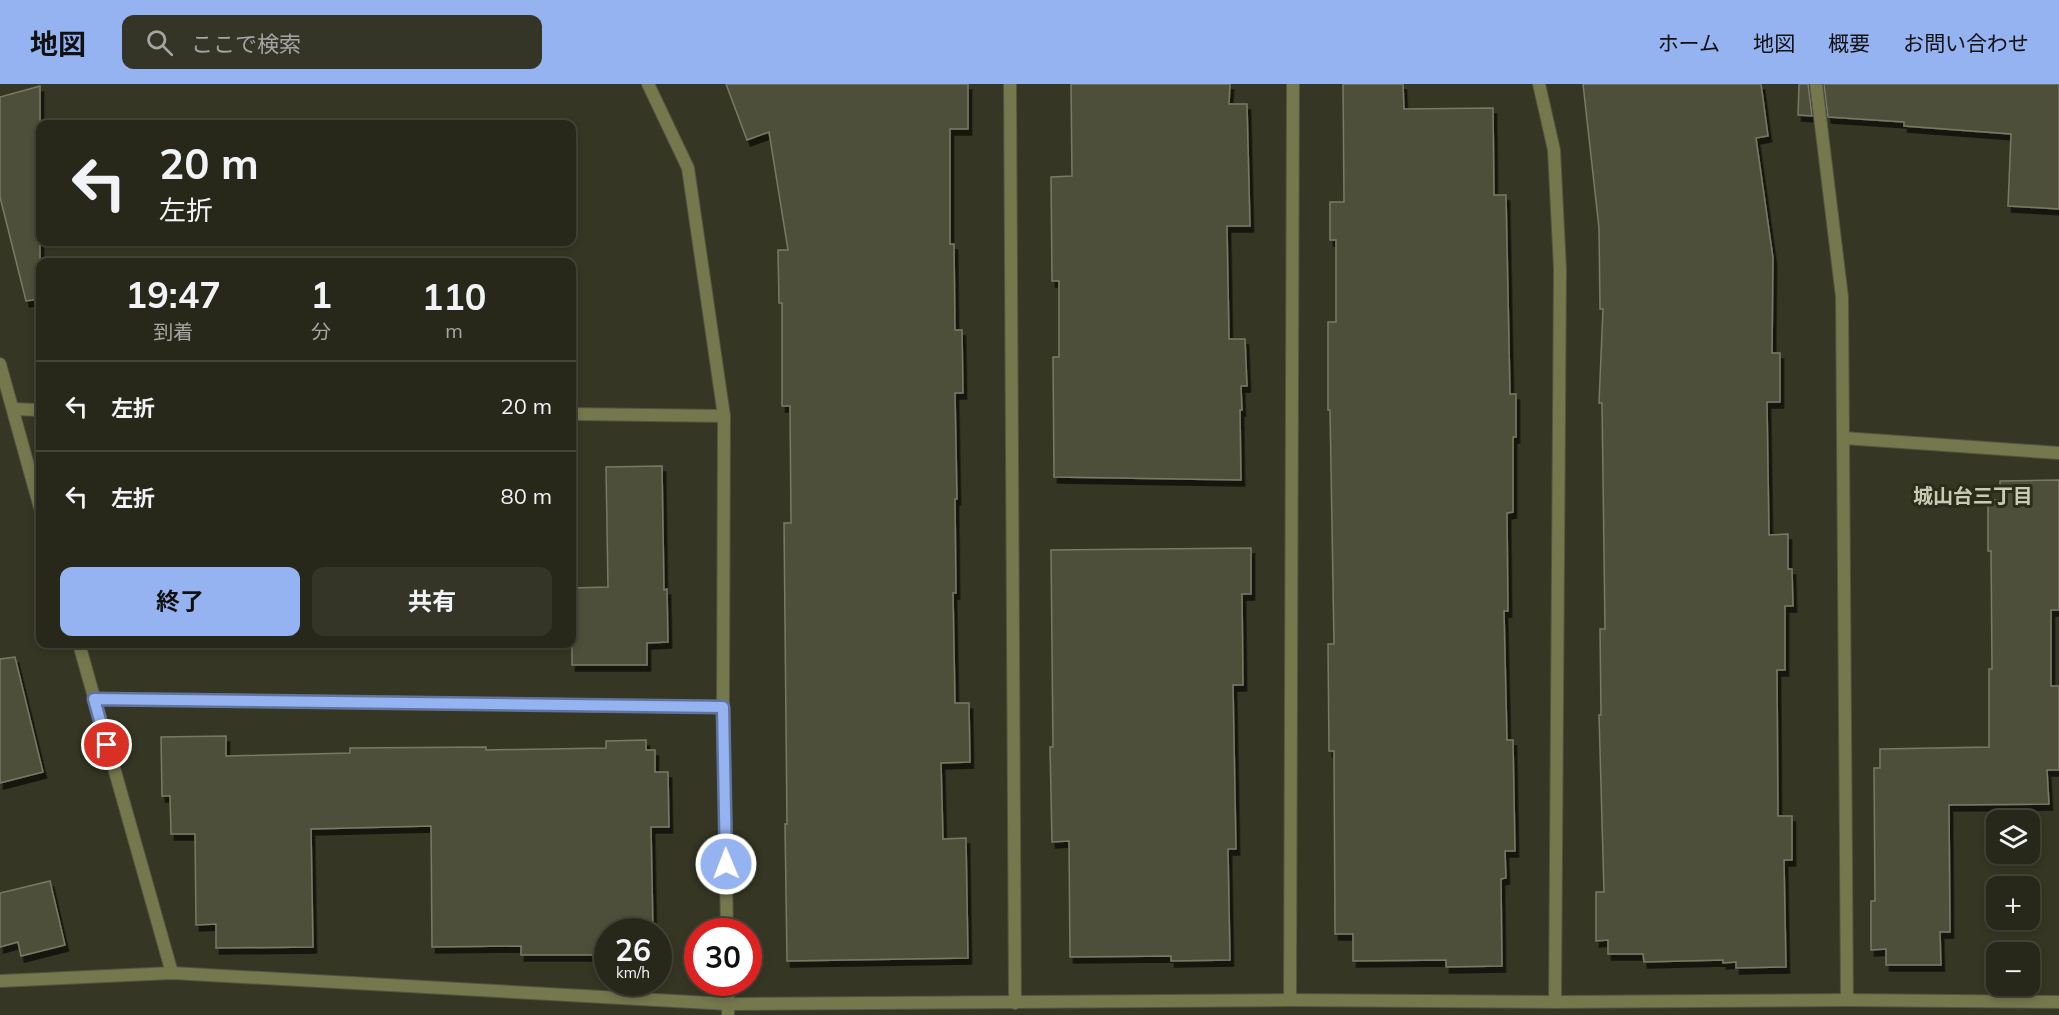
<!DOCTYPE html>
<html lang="ja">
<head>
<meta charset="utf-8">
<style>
	body { margin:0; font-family:Mulish,"Noto Sans JP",sans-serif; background:#343427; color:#f1f3f6; height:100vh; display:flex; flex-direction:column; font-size:22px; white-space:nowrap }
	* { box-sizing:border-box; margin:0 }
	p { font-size:20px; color:#a5a6a2 }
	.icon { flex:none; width:33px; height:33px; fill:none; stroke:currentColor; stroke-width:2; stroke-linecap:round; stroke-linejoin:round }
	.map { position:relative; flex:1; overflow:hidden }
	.sheet { position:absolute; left:36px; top:174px; width:540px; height:390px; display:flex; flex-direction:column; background:#28281a; border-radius:12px; box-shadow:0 3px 9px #0003,0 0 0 2px #444439 }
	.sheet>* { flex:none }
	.banner { position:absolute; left:36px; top:36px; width:540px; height:126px; border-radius:12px; box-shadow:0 3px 9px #0003,0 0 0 2px #444439; background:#28281a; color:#f1f3f6; overflow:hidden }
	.fabs { position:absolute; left:1986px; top:726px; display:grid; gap:12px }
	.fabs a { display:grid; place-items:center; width:54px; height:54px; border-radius:12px; background:#28281a; box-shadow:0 3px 9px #0003,0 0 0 2px #444439; font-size:30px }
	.speed { position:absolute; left:594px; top:834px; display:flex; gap:12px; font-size:30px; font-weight:700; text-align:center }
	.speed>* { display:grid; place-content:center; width:78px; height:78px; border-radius:50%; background:#28281a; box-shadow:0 3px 9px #0003,0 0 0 2px #444439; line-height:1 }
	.speed small { font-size:15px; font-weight:400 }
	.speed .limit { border:9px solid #d22; background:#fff; color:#111 }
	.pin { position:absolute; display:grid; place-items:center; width:51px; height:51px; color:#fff; margin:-26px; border:3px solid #fff; border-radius:50%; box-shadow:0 2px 6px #0007 }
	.me { position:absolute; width:66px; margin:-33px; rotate:359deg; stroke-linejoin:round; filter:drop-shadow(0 0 4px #0008) }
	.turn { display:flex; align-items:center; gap:21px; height:126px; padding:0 24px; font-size:27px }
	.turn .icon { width:78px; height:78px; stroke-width:2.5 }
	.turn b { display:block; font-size:42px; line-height:51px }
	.eta { display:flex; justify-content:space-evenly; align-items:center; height:102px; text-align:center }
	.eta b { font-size:36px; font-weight:700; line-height:42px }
	.action { display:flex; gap:12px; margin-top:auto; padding:12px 24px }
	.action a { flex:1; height:69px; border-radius:12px; background:#95b2f1; color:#111; font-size:24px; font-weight:700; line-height:69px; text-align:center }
	.action a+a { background:#343427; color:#f1f3f6 }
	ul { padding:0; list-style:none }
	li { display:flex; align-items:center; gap:18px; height:90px; padding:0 24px; border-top:2px solid #444439 }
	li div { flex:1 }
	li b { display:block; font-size:22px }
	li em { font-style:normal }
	header { display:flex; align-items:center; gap:36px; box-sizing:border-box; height:84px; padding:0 30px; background:#95b2f1; color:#111 }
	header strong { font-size:28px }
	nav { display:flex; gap:33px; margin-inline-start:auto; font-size:21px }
	.search { width:420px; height:54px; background:#343427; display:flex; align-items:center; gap:15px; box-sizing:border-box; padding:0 21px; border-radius:12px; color:#a5a6a2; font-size:22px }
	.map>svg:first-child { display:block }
</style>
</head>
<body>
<header>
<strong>地図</strong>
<div class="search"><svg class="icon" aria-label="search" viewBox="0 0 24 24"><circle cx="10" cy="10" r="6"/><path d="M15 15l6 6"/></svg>ここで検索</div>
<nav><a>ホーム</a><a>地図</a><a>概要</a><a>お問い合わせ</a></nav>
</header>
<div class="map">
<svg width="2059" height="931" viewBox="0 0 2059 931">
	<defs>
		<filter id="shadow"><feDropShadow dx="3.5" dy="6" stdDeviation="0" flood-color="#0009"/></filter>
	</defs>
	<rect width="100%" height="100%" fill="#353623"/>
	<g fill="#4e4f3b" stroke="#797a65" stroke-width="1.5" filter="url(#shadow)">
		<path d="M726 0H968V45H950V160H954L955 246H962L963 309H955L957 415H955L956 509H953L955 619H969L970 678 941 679 943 755 966 754 968 874 787 877 785 740H787L784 439H791L790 322H782V219H779L778 166H788L769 48 747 56Z"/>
		<path d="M1071 0H1230L1229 20H1247L1250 142H1227L1229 255H1245L1247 302H1241L1242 326H1240L1241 396 1054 393 1053 273H1059V197H1052L1051 93 1072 92Z"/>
		<path d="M1343 0H1403L1404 25 1493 24 1494 111H1506L1510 310H1516V353H1513V428L1507 429 1508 527H1504L1507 656H1513L1515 767H1505L1506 794 1501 795 1502 882 1446 883V876L1353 877V850H1335L1334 667H1329L1328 560H1334L1330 326H1328V238H1336V156H1330V118H1344Z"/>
		<path d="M1583 0H1761L1768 52 1756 54 1773 174 1772 269H1780V318H1767L1769 451 1788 450V485H1792L1793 522H1785V586H1777L1778 732H1792V776H1784L1786 883 1736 884V878L1723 879V876L1644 878 1643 870H1608V856L1596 857V808H1604L1599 631H1601L1600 545H1605L1602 319H1599L1603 225H1600L1599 144Z"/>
		<path d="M1799 0H1808L1812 32 1798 31Z"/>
		<path d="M1824 0H2059V125L2008 122 2011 50 1904 42V38L1828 33Z"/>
		<path d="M40 2V215L26 217 0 113V13Z"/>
		<path d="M662 382 664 506 667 505 668 558 647 559V581H572V504L608 503 606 383Z"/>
		<path d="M2059 396V526H2051V602H2059V686H2047L2049 720 1949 721 1950 848H1940L1941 881H1886V865L1871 866V817H1875L1874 684H1880V665L1989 663V585H1992L1991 467H1988V416H2000V397Z"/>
		<path d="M1251 464V510H1242L1243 601H1233L1236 765H1228L1230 876 1171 877V872L1070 873 1069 757 1052 758 1050 663H1053L1051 466Z"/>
		<path d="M15 573 43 688 0 699V575Z"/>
		<path d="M226 652V672L350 669V664L486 663V666L606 664V657L646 656V666H655V688H668L669 743H651L653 848H608V871H521V862L432 863 431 742 311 745 313 863 216 864V840L196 841 195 750H171L170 712H162L161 653Z"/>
		<path d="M50 797 65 861 21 872 18 858 0 863V809Z"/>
	</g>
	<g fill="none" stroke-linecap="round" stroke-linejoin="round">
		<g stroke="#525341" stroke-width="14">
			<g id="street">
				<path d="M648 0 688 84 724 332 723 623 727 848"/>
				<path d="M1010 0 1015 919"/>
				<path d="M1539 0 1554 66 1560 185 1555 918"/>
				<path d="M1816 0 1842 213 1847 916"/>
				<path d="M0 280 40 424"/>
				<path d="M13 325 40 326"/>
				<path d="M572 330 724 332"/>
				<path d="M1843 354 2059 369"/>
				<path d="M79 560 172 889"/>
				<path d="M94 615 723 623"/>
				<path d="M0 897 172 889 728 920 1290 916 1555 918 1847 916 2059 918"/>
				<path d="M1290 916 1293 0"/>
				<path d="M728 931V898"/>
			</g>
		</g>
		<use href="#street" stroke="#75774d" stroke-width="12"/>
	</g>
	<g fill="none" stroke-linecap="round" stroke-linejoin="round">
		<g stroke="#61749d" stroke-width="15">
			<path id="route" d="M107 661 94 615 723 623 726 780"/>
		</g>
		<use href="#route" stroke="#95b2f1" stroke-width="10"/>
	</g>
	<g text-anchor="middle" stroke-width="6" stroke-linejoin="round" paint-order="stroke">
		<g font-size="20" font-weight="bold" fill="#c9cbb4" stroke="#2b2c1a">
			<text x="1973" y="419">城山台三丁目</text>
		</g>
	</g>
</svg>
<div class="fabs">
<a><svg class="icon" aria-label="layers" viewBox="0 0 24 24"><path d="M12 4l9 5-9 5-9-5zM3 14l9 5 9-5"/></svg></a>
<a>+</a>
<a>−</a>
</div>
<div class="speed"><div>26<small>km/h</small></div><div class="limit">30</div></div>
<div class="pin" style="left:107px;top:661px;background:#d93025"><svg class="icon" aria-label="arrive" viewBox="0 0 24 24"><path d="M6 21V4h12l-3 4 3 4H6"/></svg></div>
<svg class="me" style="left:726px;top:780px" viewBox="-20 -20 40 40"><circle r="17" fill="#95b2f1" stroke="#fff" stroke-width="3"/><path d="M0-11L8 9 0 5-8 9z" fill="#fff"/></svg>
<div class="banner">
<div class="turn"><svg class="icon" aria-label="left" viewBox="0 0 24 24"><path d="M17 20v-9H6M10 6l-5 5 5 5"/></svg><div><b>20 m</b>左折</div></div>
</div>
<section class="sheet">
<div class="eta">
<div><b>19:47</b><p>到着</p></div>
<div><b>1</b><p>分</p></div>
<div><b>110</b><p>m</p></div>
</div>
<ul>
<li><svg class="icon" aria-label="left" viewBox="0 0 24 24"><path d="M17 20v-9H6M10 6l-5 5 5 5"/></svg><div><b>左折</b></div><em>20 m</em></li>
<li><svg class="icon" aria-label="left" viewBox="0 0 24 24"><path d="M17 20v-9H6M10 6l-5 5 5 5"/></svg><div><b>左折</b></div><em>80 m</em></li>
</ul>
<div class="action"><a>終了</a><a>共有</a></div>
</section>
</div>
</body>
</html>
